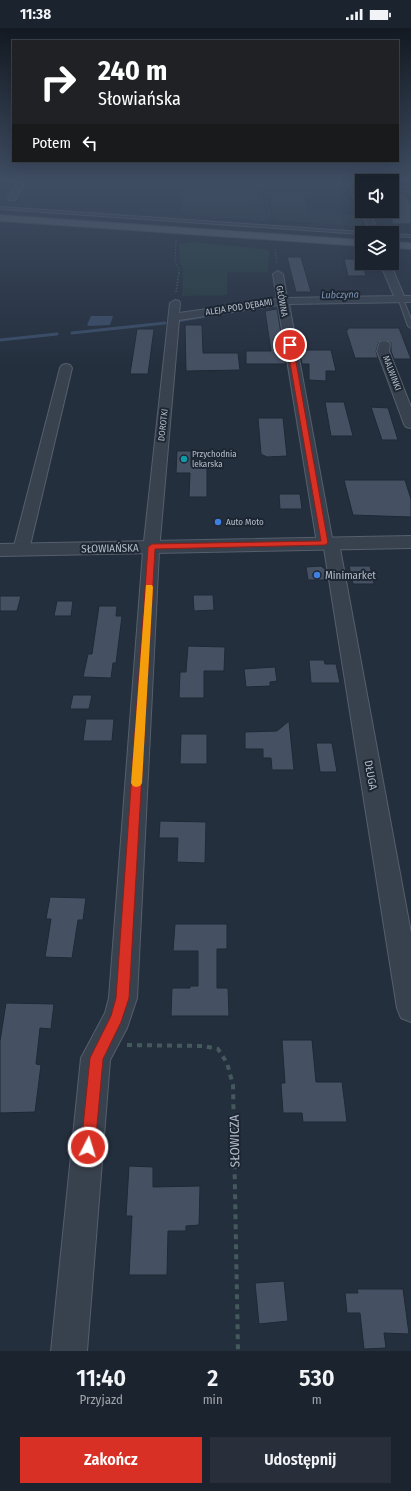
<!DOCTYPE html>
<html lang="pl">
<head>
<meta charset="utf-8">
<style>
	body { margin:0; font-family:"Fira Sans Condensed",sans-serif; background:#282f3a; color:#f1f3f6; height:100vh; display:flex; flex-direction:column; font-size:15px; white-space:nowrap }
	* { box-sizing:border-box; margin:0 }
	p { font-size:13px; color:#a0a4aa }
	.icon { flex:none; width:22px; height:22px; fill:none; stroke:currentColor; stroke-width:2; stroke-linecap:round; stroke-linejoin:round }
	.map { position:relative; height:1323px; overflow:hidden }
	.sheet { display:flex; flex-direction:column; background:#1b232e; flex:1 }
	.sheet>* { flex:none }
	.guide { position:absolute; left:12px; top:12px; width:387px; height:122px; border-radius:0px; box-shadow:0 4px 16px #0002,0 0 0 1px #39404a; background:#202124; color:#fff; overflow:hidden }
	.tools { position:absolute; left:355px; top:146px; display:grid; gap:8px }
	.tools a { display:grid; place-items:center; width:44px; height:44px; border-radius:0px; background:#1b232e; box-shadow:0 4px 16px #0002,0 0 0 1px #39404a; font-size:20px }
	.pin { position:absolute; display:grid; place-items:center; width:34px; height:34px; color:#fff; margin:-17px; border:2px solid #fff; border-radius:50%; box-shadow:0 1px 4px #0007 }
	.me { position:absolute; width:44px; margin:-22px; rotate:5deg; stroke-linejoin:round; filter:drop-shadow(0 0 3px #0008) }
	.turn { display:flex; align-items:center; gap:14px; height:84px; padding:0 20px; font-size:18px }
	.turn .icon { width:52px; height:52px; stroke-width:2.5 }
	.turn b { display:block; font-size:28px; line-height:34px }
	.then { display:flex; align-items:center; height:38px; padding:0 20px; background:#0003; gap:8px; font-size:15px }
	.eta { display:flex; justify-content:space-evenly; align-items:center; height:68px; text-align:center }
	.eta b { font-size:24px; font-weight:600; line-height:28px }
	.button { display:flex; gap:8px; margin-top:auto; padding:8px 20px }
	.button a { flex:1; height:46px; border-radius:0px; background:#d93025; color:#fff; font-size:16px; font-weight:600; line-height:46px; text-align:center }
	.button a+a { background:#282f3a; color:#f1f3f6 }
	.status { display:flex; justify-content:space-between; align-items:center; height:28px; padding:0 20px; background:#1b232e; direction:ltr }
	.status svg { height:11px; fill:currentColor }
	.map>svg:first-child { display:block }
</style>
</head>
<body>
<div class="status"><b>11:38</b><svg viewBox="0 0 49 12"><path d="M0 12V9h3v3zM5 12V6h3v6zM10 12V3h3v9zM15 12V0h3v12zM26 1h20v11H26zM47 4h2v5h-2z"/></svg></div>
<div class="map">
<svg width="411" height="1323" viewBox="0 0 411 1323">
	<rect width="100%" height="100%" fill="#242f3e"/>
	<g fill="#263c3f">
		<path d="M184 152H259L267 192 263 193 180 186Z"/>
		<path d="M268 164H304L310 187H360L364 194 360 197 352 198 277 192 274 191Z"/>
		<path d="M192 214 265 221 269 223 268 244H227V267L182 268 183 241 180 235 179 216Z"/>
	</g>
	<path fill="#394c67" d="M91 288H113L110 297 89 298 87 297Z"/>
	<g fill="none" stroke-linecap="round" stroke-linejoin="round">
		<g stroke="#394c67" stroke-width="3">
			<path d="M176 293 261 279"/>
			<path d="M72 305 165 295"/>
			<path d="M0 312 57 306"/>
		</g>
	</g>
	<g fill="#455162" stroke="#1f2835">
		<path d="M392 164 404 165 411 176V196H392Z"/>
		<path d="M287 229H301L311 264H296Z"/>
		<path d="M344 231H361L366 248H348Z"/>
		<path d="M277 281 286 336H246V323H271L265 283Z"/>
		<path d="M185 297H202L203 325H238L240 342 186 343Z"/>
		<path d="M348 300H399L411 331H394L391 323V315L384 312 379 314 376 323 378 330H355L346 302H348Z"/>
		<path d="M137 301H154L148 346H130Z"/>
		<path d="M299 322H331L336 343H326V353L309 352V336H302Z"/>
		<path d="M325 374H344L353 408H331Z"/>
		<path d="M371 379 388 380 398 412H382Z"/>
		<path d="M258 390H283L287 428 267 429 261 426Z"/>
		<path d="M177 423H191V438H207V469H189L190 445H176Z"/>
		<path d="M344 452H405L411 471V489L353 487Z"/>
		<path d="M279 466H300L302 481H280Z"/>
		<path d="M321 538 326 542 328 552H308L306 539Z"/>
		<path d="M349 538H370L374 556H353Z"/>
		<path d="M193 567H213L214 582 194 583Z"/>
		<path d="M0 568H21L17 583H0Z"/>
		<path d="M57 573H73L71 588H54Z"/>
		<path d="M99 578H117L116 588H122L116 635H113L111 650 83 649 88 626H92Z"/>
		<path d="M188 618 225 619 224 643H204V670H179L180 644H186Z"/>
		<path d="M309 632H324L325 636H336L340 655H311Z"/>
		<path d="M275 639 277 653 270 654V658L246 659 244 641Z"/>
		<path d="M73 667H92L89 681H70Z"/>
		<path d="M86 691H114L112 713H83Z"/>
		<path d="M289 693 294 742H272L271 730H263V721H245V704L277 703Z"/>
		<path d="M181 706H207V736H180Z"/>
		<path d="M316 715H332L337 744H320Z"/>
		<path d="M160 793 206 794 205 835 177 834 178 810H159Z"/>
		<path d="M50 869 86 870 83 892H78L72 930 45 929 51 891H46Z"/>
		<path d="M175 896H227V921H217V960H228L229 988H171L172 960H190V958H198V923H173Z"/>
		<path d="M6 975 54 976 51 1001 40 1000 36 1036 41 1037 35 1084 0 1085V1013Z"/>
		<path d="M282 1012H312L316 1054H342L347 1094H303L302 1085H283L281 1055H285Z"/>
		<path d="M129 1138 153 1139V1159L200 1158 199 1197 186 1198V1203H168L167 1247H129L132 1188H126Z"/>
		<path d="M284 1253 288 1293 259 1296 255 1255Z"/>
		<path d="M357 1261H403L409 1306 384 1305 386 1320 364 1321 360 1285H347L345 1265H358Z"/>
	</g>
	<g fill="none" stroke-linecap="round" stroke-linejoin="round">
		<g stroke="#565f6c" stroke-width="2">
			<g id="service">
				<path d="M392 154 394 157 392 158Z"/>
				<path d="M0 179 362 204 364 205 362 206 0 181Z"/>
				<path d="M392 206 411 207V209L392 208Z"/>
				<path d="M398 270 403 271 411 291V300L408 298Z"/>
			</g>
		</g>
		<g stroke="#565f6c" stroke-width="2">
			<g id="minor">
				<path d="M18 152H26L15 172H9L8 170Z"/>
				<path d="M332 152 362 154V158L356 157 362 169V180L358 178 348 156Z"/>
				<path d="M392 158 411 160V164L392 162Z"/>
				<path d="M362 181V183H369L379 205H371L361 183Z"/>
				<path d="M380 235H390L404 268H411V274L289 276 332 510 337 511 339 515 411 905V994L401 990 397 980 324 520 319 519 317 515 278 277 179 292 159 523 137 970 127 1000 110 1032 87 1323H51L81 1030 105 985 109 970 143 523 170 275 175 272 179 273 180 275 179 285 277 271 273 246 278 243 283 246 287 270 394 268Z"/>
				<path d="M384 313 388 314 390 316 389 323 411 379V400L406 399 404 396 377 323 380 314Z"/>
				<path d="M66 336 70 337 72 340 29 522 27 526 21 527 15 526 13 522 60 340 62 337Z"/>
			</g>
		</g>
		<g stroke="#565f6c" stroke-width="2">
			<path id="tertiary" d="M411 508V520L0 528V516Z"/>
		</g>
		<g stroke="#414a57" stroke-width="2">
			<g id="primary">
				<path d="M0 187 362 212V218L0 193Z"/>
				<path d="M392 214 411 215V221L392 220Z"/>
			</g>
		</g>
		<g stroke="#44595c" stroke-width="1" stroke-dasharray="1.5 1.5" stroke-linecap="butt">
			<path d="M263 152 270 190"/>
			<path d="M176 212 175 233 179 241V245"/>
			<path d="M275 221 277 236"/>
		</g>
		<path stroke="#44595c" stroke-width="1.5" stroke-dasharray="1.5 1.5" stroke-linecap="butt" d="M176 264 179 244"/>
		<path stroke="#44595c" stroke-width="4" stroke-dasharray="5 5" stroke-linecap="butt" d="M127 1017 203 1018 218 1021 227 1035 233 1057 238 1323"/>
		<use href="#service" fill="#38414e" fill-rule="evenodd"/>
		<use href="#minor" fill="#38414e" fill-rule="evenodd"/>
		<use href="#tertiary" fill="#38414e" fill-rule="evenodd"/>
		<use href="#primary" fill="#56606e" fill-rule="evenodd"/>
	</g>
	<linearGradient id="sky" x2="0" y2="1"><stop stop-color="#141a22"/><stop offset="0.45" stop-color="#3f4d63"/><stop offset="1" stop-color="#3f4d63" stop-opacity="0"/></linearGradient>
	<rect width="411" height="337" fill="url(#sky)"/>
	<path fill="#d93025" stroke="#8d1f18" d="M290 316 293 317 328 515 325 517 155 521 129 970 121 994 103 1031 95 1119 93 1124 88 1126 83 1124 81 1119 90 1030 111 988 116 970 148 519 152 516 321 513 287 317Z"/>
	<path fill="#f59e0b" d="M146 557H152L153 559 142 755 140 758 136 759 133 758 131 755Z"/>
	<circle fill="#0f9aa8" stroke="#1d2633" stroke-width="1.5" cx="184" cy="431" r="4"/>
	<g fill="#3f7fe0" stroke="#1d2633" stroke-width="1.5">
		<circle cx="218" cy="494" r="4"/>
		<circle cx="317" cy="547" r="4"/>
	</g>
	<g text-anchor="middle" stroke-width="4" stroke-linejoin="round" paint-order="stroke">
		<g font-size="9" fill="#b4bcc9" stroke="#1d2633">
			<text transform="translate(282 273) rotate(80)" y="3">GŁÓWNA</text>
			<text transform="translate(239 279) rotate(-9)" y="3">ALEJA POD DĘBAMI</text>
			<text transform="translate(392 345) rotate(69)" y="3">MALWINKI</text>
			<text transform="translate(163 397) rotate(-84)" y="3">DOROTKI</text>
		</g>
		<g font-size="9" fill="#b4bcc9" stroke="#1d2633" text-anchor="start">
			<text x="192" y="429">Przychodnia<tspan x="192" dy="10">lekarska</tspan></text>
			<text x="226" y="497">Auto Moto</text>
		</g>
		<g font-size="10" font-style="italic" fill="#7c92b1" stroke="#1d2633">
			<text transform="translate(340 266) rotate(-1)" y="4">Lubczyna</text>
		</g>
		<g font-size="11" fill="#b4bcc9" stroke="#1d2633">
			<text transform="translate(110 520) rotate(-1)" y="4">SŁOWIAŃSKA</text>
			<text transform="translate(371 747) rotate(80)" y="4">DŁUGA</text>
		</g>
		<g font-size="11" fill="#b4bcc9" stroke="#1d2633" text-anchor="start">
			<text x="325" y="551">Minimarket</text>
		</g>
		<g font-size="13" fill="#b4bcc9" stroke="#1d2633">
			<text transform="translate(234 1113) rotate(-91)" y="5">SŁOWICZA</text>
		</g>
	</g>
</svg>
<div class="tools">
<a><svg class="icon" aria-label="sound" viewBox="0 0 24 24"><path d="M4 9h4l5-4v14l-5-4H4zM17 9q2 3 0 6"/></svg></a>
<a><svg class="icon" aria-label="layers" viewBox="0 0 24 24"><path d="M12 4l9 5-9 5-9-5zM3 14l9 5 9-5"/></svg></a>
</div>
<div class="pin" style="left:290px;top:317px;background:#d93025"><svg class="icon" aria-label="arrive" viewBox="0 0 24 24"><path d="M6 21V4h12l-3 4 3 4H6"/></svg></div>
<svg class="me" style="left:88px;top:1119px" viewBox="-20 -20 40 40"><circle r="17" fill="#d93025" stroke="#fff" stroke-width="3"/><path d="M0-11L8 9 0 5-8 9z" fill="#fff"/></svg>
<div class="guide">
<div class="turn"><svg class="icon" aria-label="right" viewBox="0 0 24 24"><path d="M7 20v-9h11M14 6l5 5-5 5"/></svg><div><b>240 m</b>Słowiańska</div></div>
<div class="then">Potem<svg class="icon" aria-label="left" viewBox="0 0 24 24"><path d="M17 20v-9H6M10 6l-5 5 5 5"/></svg></div>
</div>
</div>
<section class="sheet">
<div class="eta">
<div><b>11:40</b><p>Przyjazd</p></div>
<div><b>2</b><p>min</p></div>
<div><b>530</b><p>m</p></div>
</div>
<div class="button"><a>Zakończ</a><a>Udostępnij</a></div>
</section>
</body>
</html>
